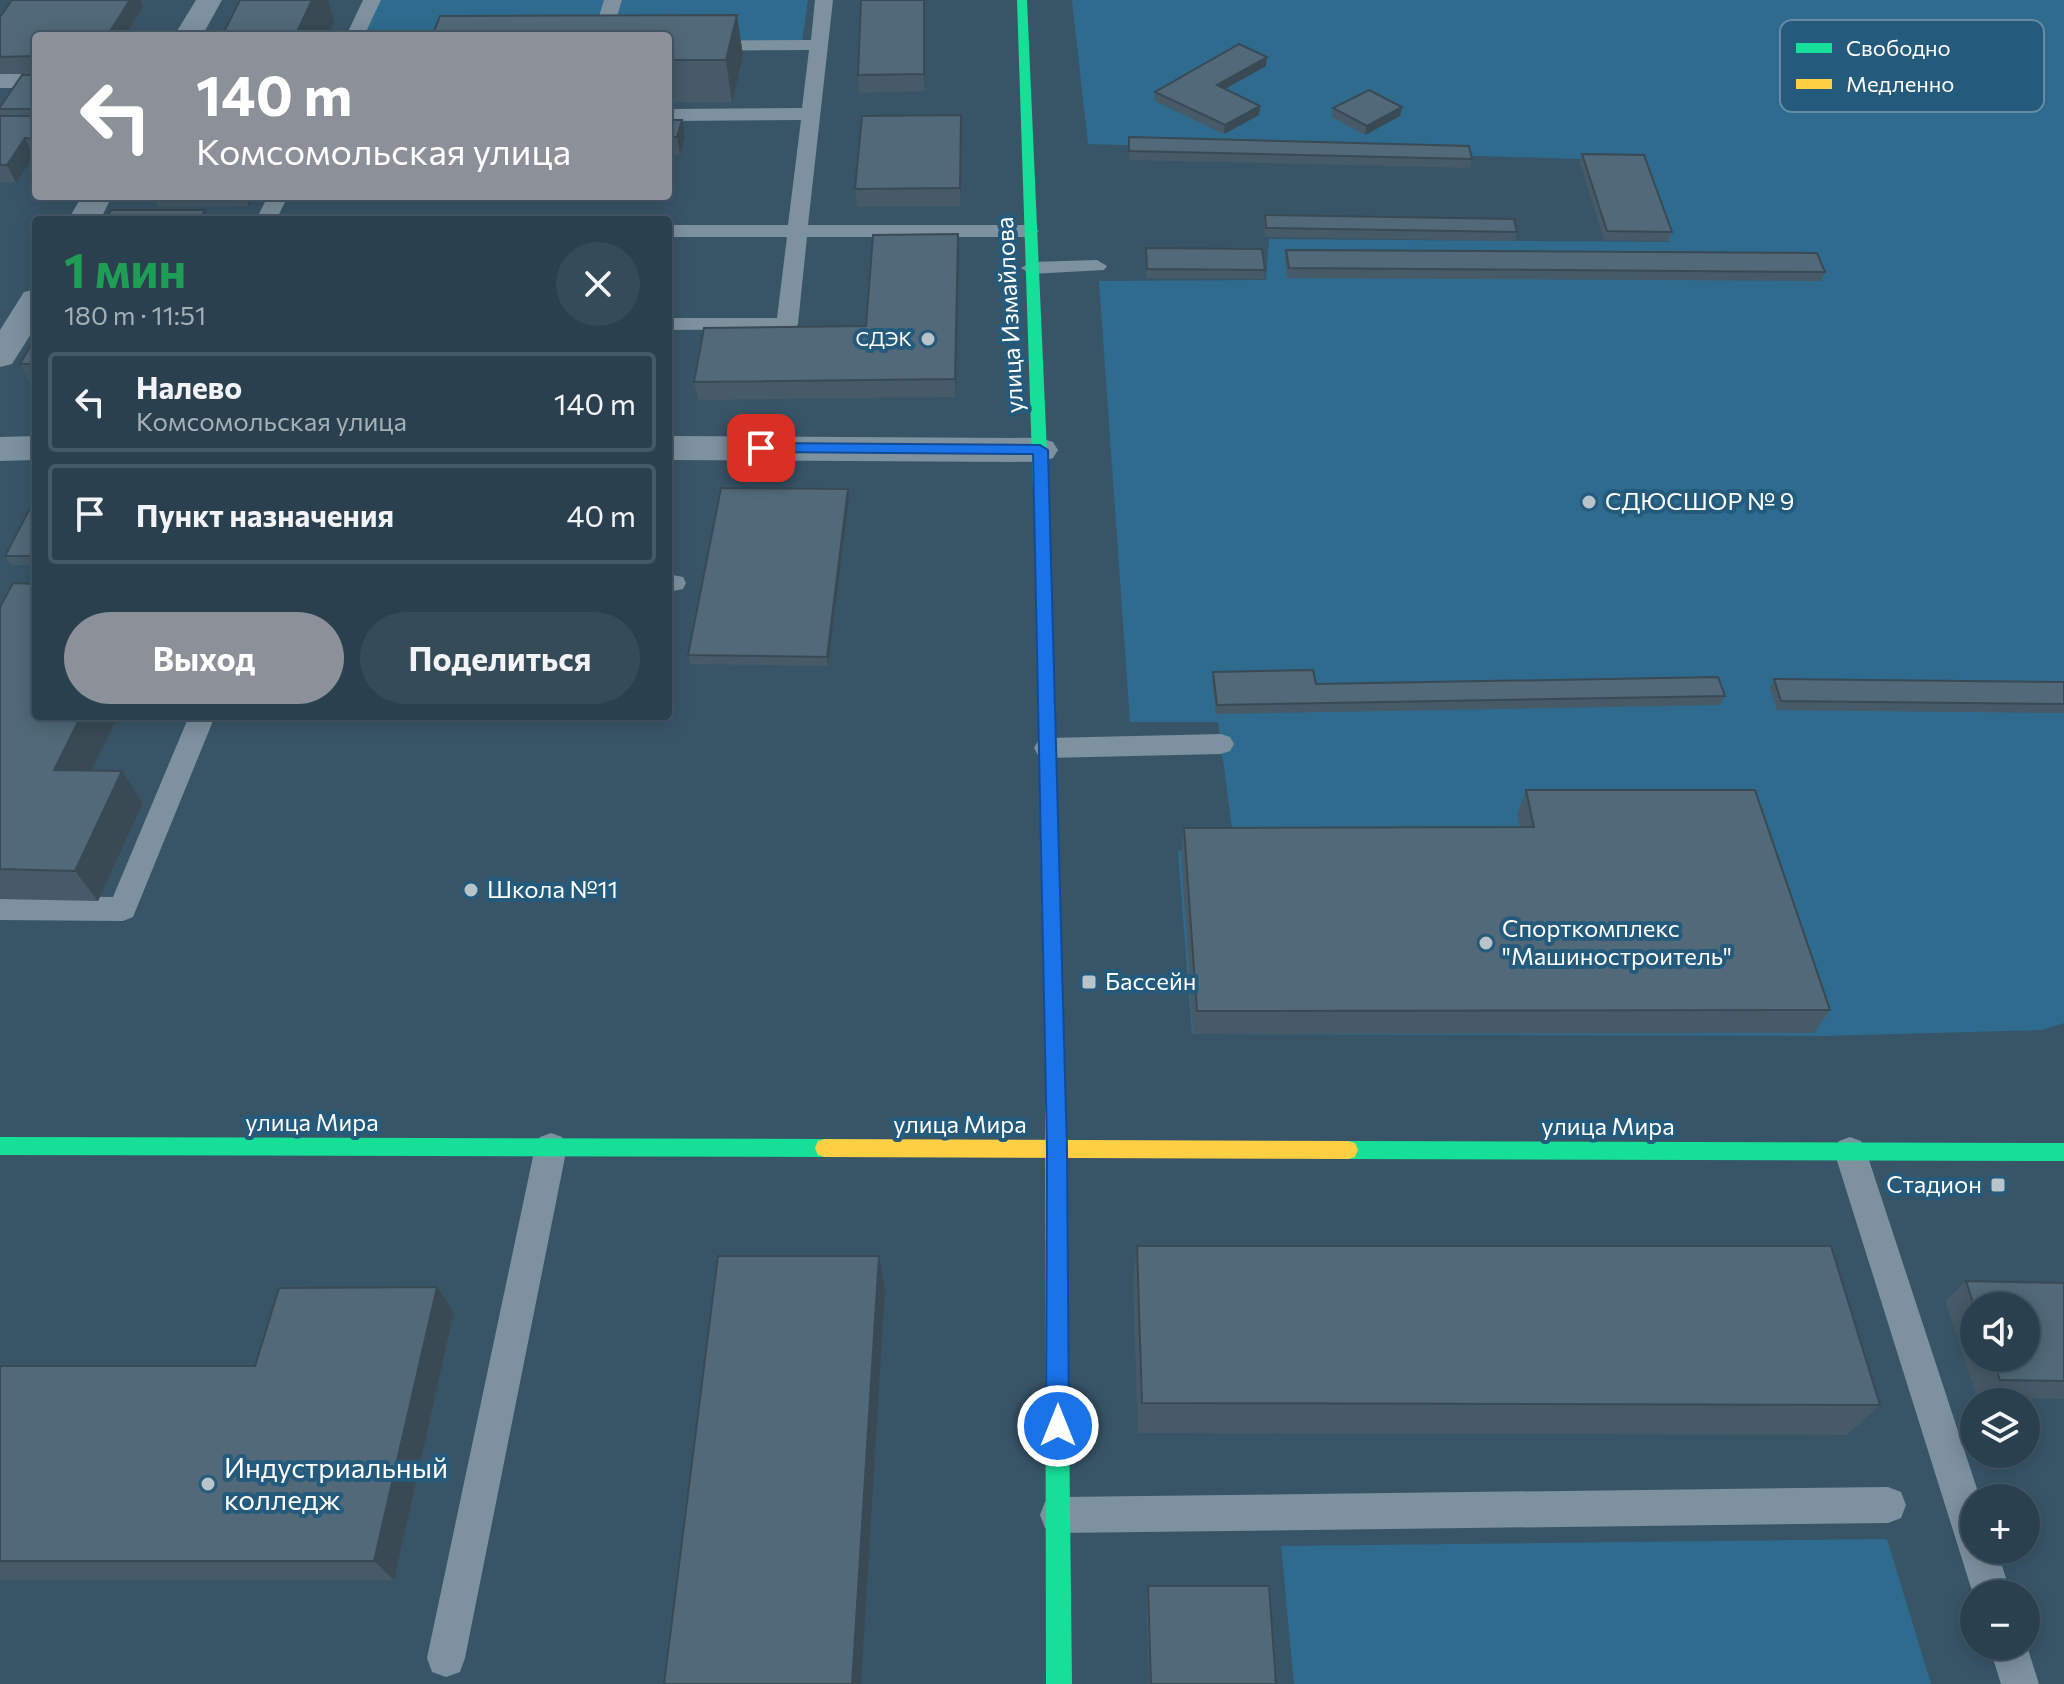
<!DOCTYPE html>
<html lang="ru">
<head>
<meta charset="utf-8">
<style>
	body { margin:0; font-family:Commissioner,sans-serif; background:#364b58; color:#f1f3f6; height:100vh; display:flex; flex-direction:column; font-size:30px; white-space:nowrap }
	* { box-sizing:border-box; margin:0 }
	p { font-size:26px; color:#a5afb6 }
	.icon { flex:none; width:44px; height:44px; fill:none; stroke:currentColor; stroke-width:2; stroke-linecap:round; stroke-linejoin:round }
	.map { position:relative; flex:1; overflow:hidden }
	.panel { position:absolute; left:32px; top:216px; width:640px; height:504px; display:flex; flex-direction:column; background:#2a404e; border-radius:8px; box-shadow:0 4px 20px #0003,0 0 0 2px #465966 }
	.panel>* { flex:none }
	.hud { position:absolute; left:32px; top:32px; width:640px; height:168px; border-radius:8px; box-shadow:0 4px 20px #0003,0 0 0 2px #465966; background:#8c9099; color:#fff; overflow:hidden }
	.fabs { position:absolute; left:1960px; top:1292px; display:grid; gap:16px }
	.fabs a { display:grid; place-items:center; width:80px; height:80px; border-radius:50%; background:#2a404e; box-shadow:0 4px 20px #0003,0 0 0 2px #465966; font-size:40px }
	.pin { position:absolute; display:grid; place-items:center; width:68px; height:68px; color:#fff; margin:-34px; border-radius:16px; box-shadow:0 4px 12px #0006 }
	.me { position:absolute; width:88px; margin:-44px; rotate:0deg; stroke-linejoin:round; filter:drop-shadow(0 0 6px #0008) }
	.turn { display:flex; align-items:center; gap:28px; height:168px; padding:0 32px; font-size:36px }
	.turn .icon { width:104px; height:104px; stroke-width:2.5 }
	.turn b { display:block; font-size:56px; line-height:68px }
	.round { display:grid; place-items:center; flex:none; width:84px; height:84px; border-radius:42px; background:#364b58 }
	.head { display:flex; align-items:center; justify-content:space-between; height:136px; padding:0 32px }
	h1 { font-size:48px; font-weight:700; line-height:60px; color:#1e9e55 }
	.primary-button { display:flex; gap:16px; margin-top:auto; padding:16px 32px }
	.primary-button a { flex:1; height:92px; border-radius:48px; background:#8c9099; color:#fff; font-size:32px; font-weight:700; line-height:92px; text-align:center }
	.primary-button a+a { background:#364b58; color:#f1f3f6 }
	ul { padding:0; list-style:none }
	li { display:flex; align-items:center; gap:24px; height:100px; margin:0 16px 12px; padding:0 16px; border:4px solid #465966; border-radius:8px }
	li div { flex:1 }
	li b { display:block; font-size:30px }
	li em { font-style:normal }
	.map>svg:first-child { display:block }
</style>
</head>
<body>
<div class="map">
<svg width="2064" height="1684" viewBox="0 0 2064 1684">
	<rect width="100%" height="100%" fill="#385568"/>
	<g fill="#2f6b8e">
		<path d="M379 0H607L595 36H362Z"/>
		<path d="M622 0H808L802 42H668V36H610Z"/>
		<path d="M1072 0H2064V1023L2042 1030 1823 1036 1192 1034 1178 851H1235L1218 722H1130L1099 281 1266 280 1269 239 1669 242 1643 161 1088 144Z"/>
		<path d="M1887 1539 1931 1684H1294L1281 1546Z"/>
	</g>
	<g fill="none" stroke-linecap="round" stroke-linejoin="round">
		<g fill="#7d919f" fill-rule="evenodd">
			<path d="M363 0H381L364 36H346Z"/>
			<path d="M604 0H622L611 36H593Z"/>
			<path d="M815 0H833L808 225H1029L1039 231 1029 237H807L798 324 795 329 668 330V318H777L787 237H668V225H788L801 120 668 121V109L802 108 809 50 668 51V41L811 40Z"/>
			<path d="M268 196H288L276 220H256Z"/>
			<path d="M1097 260 1107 266 1104 270 1031 274 1021 268 1031 262Z"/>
			<path d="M668 574 683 577 686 583 683 589 668 592Z"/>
			<path d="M189 716H215L133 917 123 921 0 920V896L113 897Z"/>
			<path d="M1221 734 1230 737 1234 744 1230 751 1221 754 1047 758 1038 755 1034 748 1038 741 1047 738Z"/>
			<path d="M551 1133 562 1137 567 1147 465 1658 460 1672 446 1677 432 1672 427 1658 535 1147 540 1137Z"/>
			<path d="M1850 1137 1861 1141 1866 1151 1980 1498H1974V1550H1997L2011 1594H1973L1834 1151 1839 1141Z"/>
			<path d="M1888 1487 1901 1492 1906 1505 1901 1518 1888 1523 1058 1533 1045 1528 1040 1515 1045 1502 1058 1497Z"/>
			<path d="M2026 1643 2039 1684H2001L1989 1646H2026Z"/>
		</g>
		<g fill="#7d919f" fill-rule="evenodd">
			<path d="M196 0H222L202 36H174Z"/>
			<rect x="0" y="70" width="36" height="18"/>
			<path d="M82 196H112L100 220H68Z"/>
			<path d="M36 289V326L12 364 0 367V330L24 292Z"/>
			<path d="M36 436V460L0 461V437Z"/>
			<path d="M668 436 1040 438 1053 442 1058 450 1053 458 1040 462 668 460Z"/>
		</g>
		<g fill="#16e098" fill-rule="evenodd">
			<path d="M1017 0H1027L1050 520 1042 525 1034 520Z"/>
			<path d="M1055 1058 1062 1061 1065 1067 1072 1684H1046L1045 1067 1048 1061Z"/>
			<path d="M0 1137 825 1139 832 1141 835 1148 832 1155 825 1157 0 1155Z"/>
			<path d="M1348 1141 2064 1143V1161L1348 1159 1341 1157 1338 1150 1341 1143Z"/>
		</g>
		<g fill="#ffcf43" fill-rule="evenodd">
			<path d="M1042 515 1050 520 1065 1067 1062 1073 1055 1076 1048 1073 1045 1067 1034 520Z"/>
			<path d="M825 1139 1348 1141 1355 1143 1358 1150 1355 1157 1348 1159 825 1157 818 1155 815 1148 818 1141Z"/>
		</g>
	</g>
	<g fill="#465a67" fill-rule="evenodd">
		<path d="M861 0H925V91L859 93 858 75Z"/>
		<path d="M143 7 125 36H36V74H0V17Z"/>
		<path d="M737 15 743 56 732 103 668 102V36Z"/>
		<path d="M1266 66 1225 89 1260 106 1259 115 1224 134 1154 101 1155 92Z"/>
		<path d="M36 75V156H34L16 183 0 182V116H2L0 113V107Z"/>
		<path d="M1402 107 1400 116 1365 135 1332 117 1333 108Z"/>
		<path d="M961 115 960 206 857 207 855 189Z"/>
		<path d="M668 120H682L685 137 680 155H668Z"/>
		<path d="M1129 137 1472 159 1470 168 1129 160Z"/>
		<path d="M1582 154 1672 232 1668 241 1604 240 1580 163Z"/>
		<path d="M153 196H254L249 206 158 207Z"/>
		<path d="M1265 215 1517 232 1515 241 1265 237 1264 224Z"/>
		<path d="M958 234 956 397 698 400 694 382 866 326Z"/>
		<path d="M1146 248 1265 270 1264 279 1146 278Z"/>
		<path d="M1286 250 1825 272 1821 281 1287 278 1285 259Z"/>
		<path d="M36 336V393L20 364Z"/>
		<path d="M36 497V565H11L5 556Z"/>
		<path d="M849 498 828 666 690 664 688 655Z"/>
		<path d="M0 607 36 716H118L91 771H122L143 803 98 901 0 899Z"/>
		<path d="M1213 672 1316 684 1725 696 1720 705 1216 714 1212 681Z"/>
		<path d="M1774 679 2064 682V713L1777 710 1770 688Z"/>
		<path d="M1526 790 1830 1010 1814 1033 1193 1034 1181 852 1184 828 1520 827 1517 815Z"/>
		<path d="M1137 1246 1880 1405 1847 1435 1138 1433 1133 1279Z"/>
		<path d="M1966 1281 2064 1283V1399L1977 1398 1945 1301ZM1974 1306 2026 1358H1974Z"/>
		<path d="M437 1287 454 1312 394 1580H0V1366H255Z"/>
		<path d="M1148 1586 1276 1684H1149L1146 1596Z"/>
	</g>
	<g fill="#394a54">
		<path d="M130 0H140L143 7 125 36H107Z"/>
		<path d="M312 0H328L334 21 328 36H295Z"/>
		<path d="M924 0H925V91L924 74Z"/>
		<path d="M737 15 743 56 732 103 726 60Z"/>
		<path d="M1267 57 1266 66 1216 94 1217 85Z"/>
		<path d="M1260 106 1259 115 1224 134 1225 125Z"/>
		<path d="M1402 107 1400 116 1365 135 1367 126Z"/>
		<path d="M961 115 962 133 960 206V188Z"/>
		<path d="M682 120 685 137 680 155 677 137Z"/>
		<path d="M25 138 34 156 16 183 7 165Z"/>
		<path d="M244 196H254L249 206Z"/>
		<path d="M205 210 209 220H200Z"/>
		<path d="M958 234 959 252 956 397 955 379Z"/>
		<path d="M848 489 849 498 828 666 827 657Z"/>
		<path d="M81 716H118L76 802 54 770Z"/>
		<path d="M122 771 143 803 98 901 75 871Z"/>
		<path d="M879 1256 885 1289 861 1684H852Z"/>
		<path d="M437 1287 454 1312 394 1580 374 1561Z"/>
	</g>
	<g fill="#516978" stroke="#394a54" stroke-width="2">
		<path d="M12 0H130L107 36H36V56L0 57V17Z"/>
		<path d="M240 0H312L295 36H222Z"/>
		<path d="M861 0H924V74L858 75Z"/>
		<path d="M737 15 726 60H668V36H432L440 16Z"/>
		<path d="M1239 44 1267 57 1217 85 1260 106 1225 125 1155 92Z"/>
		<path d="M22 75H36V109H0V107Z"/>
		<path d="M1369 90 1402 107 1367 126 1333 108Z"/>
		<path d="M961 115 960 188 855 189 862 116Z"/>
		<path d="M0 116H36V139L25 138 7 165H0Z"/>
		<path d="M668 120H682L677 137H668Z"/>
		<path d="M1129 137 1469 146 1472 159 1129 151Z"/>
		<path d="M1582 154 1644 155 1672 232 1607 231Z"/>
		<path d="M111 210H205L200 220H105Z"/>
		<path d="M1265 215 1514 219 1517 232 1266 228Z"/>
		<path d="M958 234 955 379 694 382 704 328 866 326 873 235Z"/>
		<path d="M1146 248 1262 249 1265 270 1147 269Z"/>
		<path d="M1286 250 1817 253 1825 272 1289 268Z"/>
		<path d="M36 336V364H20Z"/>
		<path d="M721 488 848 489 827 657 688 655Z"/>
		<path d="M36 497V556H5Z"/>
		<path d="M13 583 36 584V716H81L54 770 122 771 75 871 0 869V607Z"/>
		<path d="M1313 670 1316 684 1718 677 1725 696 1217 705 1213 672Z"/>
		<path d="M1774 679 2064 682V704L1781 701Z"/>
		<path d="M1526 790H1755L1830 1010 1197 1011 1184 828 1534 827Z"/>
		<path d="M1137 1246H1831L1880 1405 1142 1403Z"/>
		<path d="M718 1256H879L852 1684H664Z"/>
		<path d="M1966 1281 2064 1283V1381L2000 1380 1992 1358H2026V1306H1974Z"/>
		<path d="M437 1287 374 1561H0V1366H255L279 1288Z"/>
		<path d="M1148 1586H1269L1276 1684H1151Z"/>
	</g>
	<path fill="#1a73e8" stroke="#114b97" stroke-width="2" d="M761 443 1040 445 1048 450 1067 1149 1069 1426 1066 1435 1058 1438 1050 1435 1046 1426 1047 1149 1033 454 756 452V445Z"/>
	<g fill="#b9c4ca" stroke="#245a7c" stroke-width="3">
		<circle cx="928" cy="339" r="8"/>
		<circle cx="1589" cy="502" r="8"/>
		<circle cx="471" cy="890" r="8"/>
		<circle cx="1486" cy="943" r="8"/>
		<rect x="1081" y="974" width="16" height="16" rx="4"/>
		<rect x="1990" y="1177" width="16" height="16" rx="4"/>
		<circle cx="208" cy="1484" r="8"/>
	</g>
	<g text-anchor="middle" stroke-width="8" stroke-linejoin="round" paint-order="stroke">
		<g font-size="20" fill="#fff" stroke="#245a7c" text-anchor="end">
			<text x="912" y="346">СДЭК</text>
		</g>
		<g font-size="24" fill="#fff" stroke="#245a7c">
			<text transform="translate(1010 315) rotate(-93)" y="8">улица Измайлова</text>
			<text x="312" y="1131">улица Мира</text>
			<text x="960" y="1133">улица Мира</text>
			<text x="1608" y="1135">улица Мира</text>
		</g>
		<g font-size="24" fill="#fff" stroke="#245a7c" text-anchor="start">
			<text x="1605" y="510">СДЮСШОР № 9</text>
			<text x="487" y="898">Школа №11</text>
			<text x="1502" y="937">Спорткомплекс<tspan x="1502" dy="28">"Машиностроитель"</tspan></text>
			<text x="1105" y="990">Бассейн</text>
			<text x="1982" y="1193" text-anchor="end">Стадион</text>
		</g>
		<g font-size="28" fill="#fff" stroke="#245a7c" text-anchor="start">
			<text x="224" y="1478">Индустриальный<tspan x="224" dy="32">колледж</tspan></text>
		</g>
	</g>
	<rect x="1780" y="20" width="264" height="92" rx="12" fill="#245a7c" stroke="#668ca3" stroke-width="2"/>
	<rect x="1796" y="43" width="36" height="10" fill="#16e098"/>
	<rect x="1796" y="79" width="36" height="10" fill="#ffcf43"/>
	<g font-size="22" fill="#fff">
		<text x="1846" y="56">Свободно</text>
		<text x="1846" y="92">Медленно</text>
	</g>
</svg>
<div class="fabs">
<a><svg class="icon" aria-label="sound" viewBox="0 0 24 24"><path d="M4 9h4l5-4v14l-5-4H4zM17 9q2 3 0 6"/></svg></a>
<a><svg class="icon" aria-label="layers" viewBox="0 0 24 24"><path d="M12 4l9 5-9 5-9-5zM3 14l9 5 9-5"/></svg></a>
<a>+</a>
<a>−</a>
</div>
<div class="pin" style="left:761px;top:448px;background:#d93025"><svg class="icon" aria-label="arrive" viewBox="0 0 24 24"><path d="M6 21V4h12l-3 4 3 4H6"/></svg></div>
<svg class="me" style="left:1058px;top:1426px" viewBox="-20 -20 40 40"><circle r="17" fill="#1a73e8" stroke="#fff" stroke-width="3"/><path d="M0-11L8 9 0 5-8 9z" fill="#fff"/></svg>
<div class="hud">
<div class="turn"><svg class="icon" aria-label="left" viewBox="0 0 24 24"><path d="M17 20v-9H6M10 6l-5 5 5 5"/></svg><div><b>140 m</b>Комсомольская улица</div></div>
</div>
<section class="panel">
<div class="head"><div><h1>1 мин</h1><p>180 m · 11:51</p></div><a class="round"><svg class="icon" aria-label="close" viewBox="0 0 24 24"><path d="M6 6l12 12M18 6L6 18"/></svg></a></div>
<ul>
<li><svg class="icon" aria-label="left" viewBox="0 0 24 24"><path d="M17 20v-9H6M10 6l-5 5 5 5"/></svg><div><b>Налево</b><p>Комсомольская улица</p></div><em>140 m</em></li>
<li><svg class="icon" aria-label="arrive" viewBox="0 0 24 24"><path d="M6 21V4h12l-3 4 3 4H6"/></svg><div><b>Пункт назначения</b></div><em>40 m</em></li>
</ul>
<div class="primary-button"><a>Выход</a><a>Поделиться</a></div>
</section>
</div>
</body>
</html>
